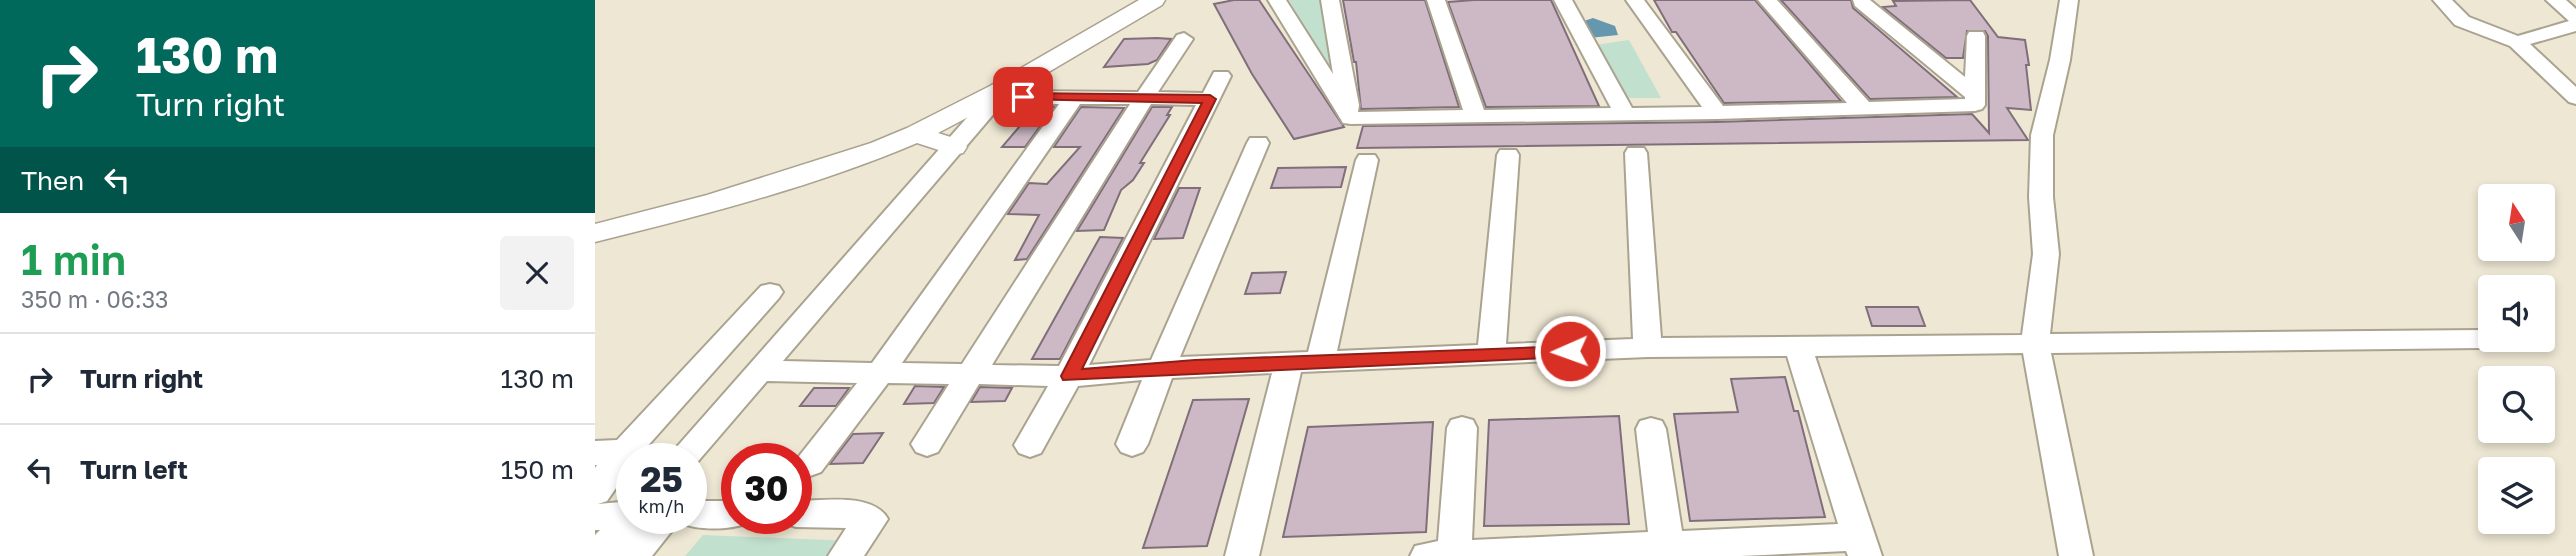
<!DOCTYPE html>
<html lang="en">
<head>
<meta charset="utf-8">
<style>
	body { margin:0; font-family:"Golos Text",sans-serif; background:#f2f2f3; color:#1f2937; height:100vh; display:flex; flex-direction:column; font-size:26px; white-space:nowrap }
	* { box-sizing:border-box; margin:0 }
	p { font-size:23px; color:#747a83 }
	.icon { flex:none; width:38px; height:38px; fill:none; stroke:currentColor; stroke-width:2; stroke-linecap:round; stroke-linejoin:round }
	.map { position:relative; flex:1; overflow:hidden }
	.panel { display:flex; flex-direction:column; background:#fff; width:595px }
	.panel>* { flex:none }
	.banner { background:#00695c; color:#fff; overflow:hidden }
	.needle { width:46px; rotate:348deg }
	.fabs { position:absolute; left:1883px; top:184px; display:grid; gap:14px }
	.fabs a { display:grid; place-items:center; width:77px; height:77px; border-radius:7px; background:#fff; box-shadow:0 4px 10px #0003; font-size:35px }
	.speed { position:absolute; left:21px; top:443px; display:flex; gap:14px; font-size:35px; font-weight:700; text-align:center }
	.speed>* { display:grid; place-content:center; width:91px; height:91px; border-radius:50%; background:#fff; box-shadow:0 4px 10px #0003; line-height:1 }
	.speed small { font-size:18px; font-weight:400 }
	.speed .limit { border:10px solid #d22; background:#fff; color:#111 }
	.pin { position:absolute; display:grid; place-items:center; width:60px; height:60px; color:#fff; margin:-30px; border-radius:14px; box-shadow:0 4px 10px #0006 }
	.me { position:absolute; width:77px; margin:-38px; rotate:268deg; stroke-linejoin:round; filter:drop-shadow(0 0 5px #0008) }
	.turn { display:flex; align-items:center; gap:24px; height:147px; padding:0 21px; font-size:32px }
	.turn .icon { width:91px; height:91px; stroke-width:2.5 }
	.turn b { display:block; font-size:49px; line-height:60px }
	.then { display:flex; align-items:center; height:66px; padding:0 21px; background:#0003; gap:14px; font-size:26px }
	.round { display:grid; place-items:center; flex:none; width:74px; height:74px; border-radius:7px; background:#f2f2f3 }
	.overview { display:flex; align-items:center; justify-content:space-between; height:119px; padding:0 21px }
	h1 { font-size:42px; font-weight:600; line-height:52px; color:#1e9e55 }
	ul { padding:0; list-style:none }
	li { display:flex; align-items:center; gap:21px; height:91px; padding:0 21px; border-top:2px solid #e0e1e3 }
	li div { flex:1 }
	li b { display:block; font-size:26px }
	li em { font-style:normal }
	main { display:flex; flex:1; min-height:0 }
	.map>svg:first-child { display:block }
</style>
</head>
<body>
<main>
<section class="panel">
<div class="banner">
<div class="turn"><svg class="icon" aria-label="right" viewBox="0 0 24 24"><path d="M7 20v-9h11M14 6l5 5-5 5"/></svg><div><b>130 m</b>Turn right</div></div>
<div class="then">Then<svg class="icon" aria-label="left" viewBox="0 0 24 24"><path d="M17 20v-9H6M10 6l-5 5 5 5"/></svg></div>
</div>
<div class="overview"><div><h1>1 min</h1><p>350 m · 06:33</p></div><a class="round"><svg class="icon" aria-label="close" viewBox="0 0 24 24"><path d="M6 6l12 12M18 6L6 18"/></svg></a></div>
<ul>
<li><svg class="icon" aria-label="right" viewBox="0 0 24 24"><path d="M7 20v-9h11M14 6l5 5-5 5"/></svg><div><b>Turn right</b></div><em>130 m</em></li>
<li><svg class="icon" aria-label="left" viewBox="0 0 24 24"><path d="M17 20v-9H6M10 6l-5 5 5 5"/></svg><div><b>Turn left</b></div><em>150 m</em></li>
</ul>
</section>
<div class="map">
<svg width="1981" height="556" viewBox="0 0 1981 556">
	<rect width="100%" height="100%" fill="#eee7d4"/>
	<g fill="#c2e0ce">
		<path d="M694 0H736L738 75Z"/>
		<path d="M1034 40 1066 98H1014L993 46Z"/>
		<path d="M108 535 259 541 248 556H90Z"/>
	</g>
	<path fill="#6597af" d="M998 18 1020 26 1023 35 994 38 986 22Z"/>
	<g fill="#ccb9c5" stroke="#806f7a" stroke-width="2">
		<path d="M639 0H664L749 127 699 139 657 74 619 4Z"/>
		<path d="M748 0H830L864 107 766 109 761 62H759Z"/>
		<path d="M879 0H956L1004 106 891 107 853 2Z"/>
		<path d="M1059 0H1160L1246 101 1129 103 1081 32H1077Z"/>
		<path d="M1186 0H1256L1258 8 1362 97 1275 99Z"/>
		<path d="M1375 0 1403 37 1430 40 1434 65H1431L1436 110 1412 108 1433 140 762 148 768 126 1122 122 1377 114 1394 133 1393 36 1390 31H1372L1368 58H1351L1288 7 1301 6 1298 1Z"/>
		<path d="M562 38 576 39 562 60 553 64 509 67 529 39Z"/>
		<path d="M442 106 459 107 430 147H407Z"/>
		<path d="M486 107 529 108 432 259 420 260 444 215 413 214 434 183 452 184 485 147H459Z"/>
		<path d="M557 107H577L572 115H575L545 163H549L538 180 526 190 509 230 482 231Z"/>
		<path d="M751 167 746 187 676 188 683 168Z"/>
		<path d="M584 188H605L588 238 559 239Z"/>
		<path d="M505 237 528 238 465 359H437Z"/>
		<path d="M691 272 685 293 650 294 657 273Z"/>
		<path d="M1271 307H1323L1330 326H1277Z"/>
		<path d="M1190 377 1199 411H1203L1230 517 1095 521 1079 414 1143 412 1136 379Z"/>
		<path d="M320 386 349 387 339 403 309 404Z"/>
		<path d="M385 387 417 388 410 401 376 402Z"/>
		<path d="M219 388H254L241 406H205Z"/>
		<path d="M654 399 612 546 548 548 598 400Z"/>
		<path d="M1024 416 1034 524 889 526 894 420Z"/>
		<path d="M838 422 831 532 688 537 713 427Z"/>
		<path d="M288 433 268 463 235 464 258 434Z"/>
	</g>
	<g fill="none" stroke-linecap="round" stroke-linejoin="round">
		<g stroke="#a9a390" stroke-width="4">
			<g id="minor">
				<path d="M673 0H691L738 74 726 0H744L764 105 763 112 868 110 832 0H850L889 110 1016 108 959 0H977L1037 108 1107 107 1031 0H1049L1128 106 1252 103 1163 0H1182L1274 102 1370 99V97L1260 6 1258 0H1275L1370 77 1372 36 1374 32H1388L1390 36V105L1387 109 1380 111 1122 119 756 124 748 123 745 118Z"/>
				<path d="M1465 0H1483L1475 60 1458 135V197L1464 254 1455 334 1886 330 1895 332V340H1900L1896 346 1886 348 1456 353 1498 556H1464L1428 353 1220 356 1287 556H1253L1251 551 1146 556H815L820 546 843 541 852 428 856 420 867 417 878 420 882 428 877 540 1053 532 1041 429 1045 421 1056 418 1067 421 1071 429 1087 531 1243 524 1192 356 1053 357 706 372 664 556H630L677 373 577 378 553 444 548 452 537 456 526 452 521 444 547 380 483 386 446 453 435 457 424 453 419 445 453 386 384 384 343 452 332 456 321 452 316 444 354 384 293 383 226 472 215 476 204 472 201 460 262 383 172 381 99 466 96 467V458H72L392 95 397 87H411L414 91 543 92 582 35 589 33 598 39 563 92 608 93 619 72H633L636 76 494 365 556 360 652 143 655 138H671L674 143 585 357 713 352 761 160 764 155H780L783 160 742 351 883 345 902 155 905 150H921L924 155 911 344 1038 339 1030 153 1033 148H1049L1052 153 1066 338 1427 335 1438 254 1434 197 1436 135 1455 60ZM408 103 464 104 277 363 188 361ZM485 104H535L367 364 307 363ZM556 104 601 105 464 366 397 365Z"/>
				<path d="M1838 0H1857L1874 17 1923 36 1974 21 1951 0H1971L1981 9V31L1935 44 1981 87V104L1974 102 1915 46 1860 25Z"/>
				<path d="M175 284 184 286 188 292 184 298 42 458H37V465L12 501 3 504 37 501V518H96V501H142V518H157L154 523C134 530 102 531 84 522L57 556H0V535L5 530H0V468L2 465H0V441L22 440 166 286Z"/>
				<path d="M201 501C228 501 278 492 293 519L269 556H233L251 528 201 527 189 523 186 518H201Z"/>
			</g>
		</g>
		<g stroke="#a9a390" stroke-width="3">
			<path id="major" d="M544 0H570L567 5 413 96 343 133 368 141 372 147 368 153 359 155 322 143C221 186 106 216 0 242V224L112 195 276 143 312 128 395 86Z"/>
		</g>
		<use href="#minor" fill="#fff" fill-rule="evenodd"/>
		<use href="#major" fill="#fff" fill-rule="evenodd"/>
	</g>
	<path fill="#d93025" stroke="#8d1f18" stroke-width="2" d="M428 93 615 95 621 99 487 369 600 360 975 346 983 351 975 357 468 380 466 376 607 103 424 99V94Z"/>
</svg>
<div class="fabs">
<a><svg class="needle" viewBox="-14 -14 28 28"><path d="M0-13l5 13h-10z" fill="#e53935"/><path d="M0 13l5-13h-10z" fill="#747a83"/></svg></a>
<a><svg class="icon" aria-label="sound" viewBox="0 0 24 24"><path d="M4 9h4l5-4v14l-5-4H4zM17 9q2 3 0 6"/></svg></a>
<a><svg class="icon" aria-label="search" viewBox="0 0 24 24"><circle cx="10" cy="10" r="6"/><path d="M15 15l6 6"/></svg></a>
<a><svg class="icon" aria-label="layers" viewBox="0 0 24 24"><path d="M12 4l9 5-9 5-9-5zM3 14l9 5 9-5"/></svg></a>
</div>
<div class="speed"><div>25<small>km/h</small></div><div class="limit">30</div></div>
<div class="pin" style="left:428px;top:97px;background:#d93025"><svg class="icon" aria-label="arrive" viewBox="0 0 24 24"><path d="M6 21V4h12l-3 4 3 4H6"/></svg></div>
<svg class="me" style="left:975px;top:351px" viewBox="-20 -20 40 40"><circle r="17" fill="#d93025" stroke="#fff" stroke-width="3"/><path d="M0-11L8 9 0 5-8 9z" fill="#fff"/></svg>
</div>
</main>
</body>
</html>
